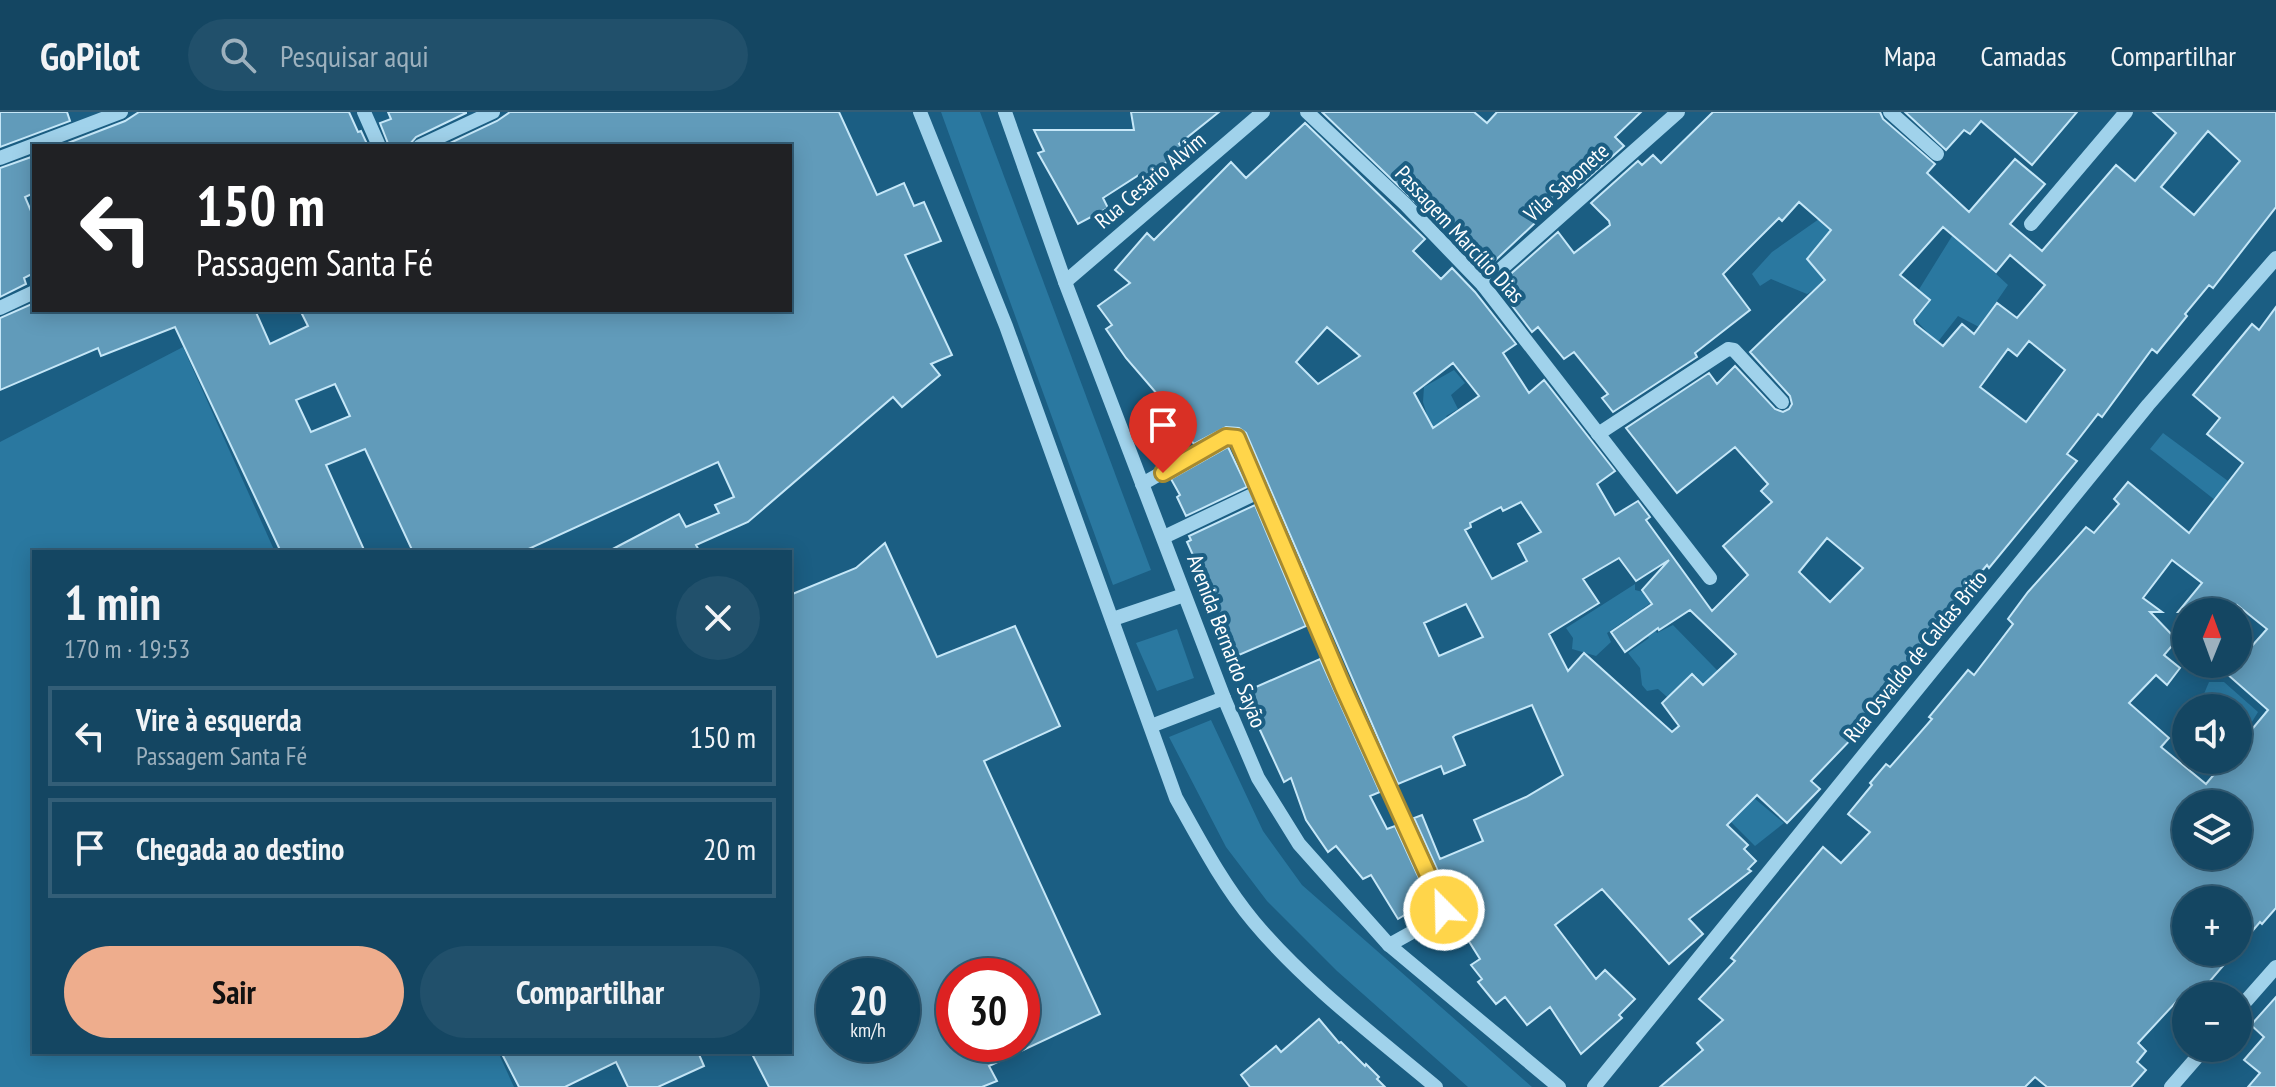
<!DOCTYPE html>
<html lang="pt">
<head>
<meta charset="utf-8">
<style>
	body { margin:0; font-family:"PT Sans Narrow",sans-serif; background:#21506b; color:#f1f3f6; height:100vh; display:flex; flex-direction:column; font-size:30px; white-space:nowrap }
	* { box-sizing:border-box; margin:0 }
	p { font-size:26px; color:#9db1be }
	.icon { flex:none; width:44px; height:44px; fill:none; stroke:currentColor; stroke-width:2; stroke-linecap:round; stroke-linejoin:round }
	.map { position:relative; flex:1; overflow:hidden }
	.sheet { position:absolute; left:32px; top:438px; width:760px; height:504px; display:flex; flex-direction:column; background:#144662; border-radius:0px; box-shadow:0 4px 20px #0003,0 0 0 2px #335e77 }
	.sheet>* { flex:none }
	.banner { position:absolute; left:32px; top:32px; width:760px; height:168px; border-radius:0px; box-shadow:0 4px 20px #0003,0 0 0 2px #335e77; background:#202124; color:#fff; overflow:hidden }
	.needle { width:52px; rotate:1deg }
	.fabs { position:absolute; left:2172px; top:486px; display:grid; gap:16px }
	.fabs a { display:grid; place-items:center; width:80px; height:80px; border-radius:50%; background:#144662; box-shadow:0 4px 20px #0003,0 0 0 2px #335e77; font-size:40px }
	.speed { position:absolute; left:816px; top:846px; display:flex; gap:16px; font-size:40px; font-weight:700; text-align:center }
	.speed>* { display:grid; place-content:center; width:104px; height:104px; border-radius:50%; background:#144662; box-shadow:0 4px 20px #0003,0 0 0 2px #335e77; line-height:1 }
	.speed small { font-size:20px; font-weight:400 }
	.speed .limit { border:12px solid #d22; background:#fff; color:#111 }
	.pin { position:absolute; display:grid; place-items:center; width:68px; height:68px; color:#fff; margin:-82px -34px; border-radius:50% 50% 50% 0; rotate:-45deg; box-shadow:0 0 8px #0007 }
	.pin .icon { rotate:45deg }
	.me { position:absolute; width:88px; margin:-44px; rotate:337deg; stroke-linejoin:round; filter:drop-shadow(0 0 6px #0008) }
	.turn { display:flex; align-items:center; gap:28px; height:168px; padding:0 32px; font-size:36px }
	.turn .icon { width:104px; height:104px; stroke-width:2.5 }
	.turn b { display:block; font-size:56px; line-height:68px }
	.round { display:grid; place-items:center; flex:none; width:84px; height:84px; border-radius:42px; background:#21506b }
	.headline { display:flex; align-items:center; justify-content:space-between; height:136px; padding:0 32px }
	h1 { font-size:48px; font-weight:700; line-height:60px }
	.cta { display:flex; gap:16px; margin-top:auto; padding:16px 32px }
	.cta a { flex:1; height:92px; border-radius:48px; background:#eead8d; color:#111; font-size:32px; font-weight:700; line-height:92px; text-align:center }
	.cta a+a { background:#21506b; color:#f1f3f6 }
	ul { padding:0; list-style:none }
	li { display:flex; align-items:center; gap:24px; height:100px; margin:0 16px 12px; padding:0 16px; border:4px solid #335e77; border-radius:0px }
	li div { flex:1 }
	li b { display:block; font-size:30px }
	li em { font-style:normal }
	header { display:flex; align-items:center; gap:48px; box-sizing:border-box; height:112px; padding:0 40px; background:#144662; border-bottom:2px solid #335e77 }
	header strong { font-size:38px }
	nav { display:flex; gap:44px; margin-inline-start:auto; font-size:28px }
	.search { width:560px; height:72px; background:#21506b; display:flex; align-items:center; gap:20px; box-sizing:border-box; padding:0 28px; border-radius:44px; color:#9db1be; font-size:30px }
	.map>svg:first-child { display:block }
</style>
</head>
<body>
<header>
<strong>GoPilot</strong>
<div class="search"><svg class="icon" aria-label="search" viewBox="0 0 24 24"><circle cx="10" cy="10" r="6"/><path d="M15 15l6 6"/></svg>Pesquisar aqui</div>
<nav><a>Mapa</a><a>Camadas</a><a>Compartilhar</a></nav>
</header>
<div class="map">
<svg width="2276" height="975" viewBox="0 0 2276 975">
	<rect width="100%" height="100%" fill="#1b5e83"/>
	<g fill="#2a78a0">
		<path d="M941 0H980L1151 458 1113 473Z"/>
		<path d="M1839 93 1841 161 1807 182 1771 167 1760 174 1752 162 1772 140Z"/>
		<path d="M1962 108 1967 135 2008 173 1979 215 1958 204 1937 231 1915 207 1918 179Z"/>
		<path d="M183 235 275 440H34V940H498L514 975H0V330Z"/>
		<path d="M1454 258 1465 271 1451 283 1458 297 1446 304 1452 312 1434 324 1413 312 1427 303 1423 290 1424 275Z"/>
		<path d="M2163 321 2228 369 2215 388 2150 337Z"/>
		<path d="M1635 472V478L1643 480 1652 490 1642 497 1657 521 1673 513 1751 593 1725 596 1695 563 1674 591 1658 577 1647 579 1642 573 1640 556 1628 541 1649 526 1632 504 1607 521 1611 530 1596 544 1572 537 1573 526 1566 516Z"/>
		<path d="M1177 517 1194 566 1157 579 1136 531Z"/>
		<path d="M2209 570H2224L2258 600 2238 633V596H2198Z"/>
		<path d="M1211 608 1263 719 1302 773 1532 975H1468L1337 859 1267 789 1226 735 1169 625Z"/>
		<path d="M1742 676 1784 711 1755 734 1730 709Z"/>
	</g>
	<g fill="#619bba" stroke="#c5e7f8" stroke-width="2" fill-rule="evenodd">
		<path d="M0 0H67L70 9 0 35Z"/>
		<path d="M139 0H349L358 20 361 19 368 34H60L125 9Z"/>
		<path d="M388 0H466V1L416 25 410 32 389 34 380 11 391 7Z"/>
		<path d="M510 0H839L877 83 904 71 914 94 924 90 941 129 905 143 952 243 931 252 940 263 902 295 893 285 748 410 696 433 700 440H607L679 402 686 415 719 401 715 393 734 385 718 350 522 440H413L365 337 326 353 365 440H281L175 215 101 244 98 236 0 278V206L34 191V198H255L270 232 308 214 300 198H790V34H449L448 32 497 9ZM335 272 350 304 311 320 296 288Z"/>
		<path d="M1131 0H1219L1179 32 1183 37 1168 49 1145 67 1142 61 1103 86 1108 96 1078 112 1038 41 1044 39 1034 18H1134Z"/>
		<path d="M1322 0H1474L1487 11 1497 0H1641L1615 25 1624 34 1577 76 1571 77 1484 159 1466 141 1472 136 1445 105 1438 112Z"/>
		<path d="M1713 0H1880L1883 7 1935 52 1927 61 1969 100 2015 47 2045 72 2010 112 2042 139 2116 53 2135 69 2176 21 2153 0H2276V95L2213 176 2209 173 2185 202 2187 204 2157 241 2152 237 2102 305 2098 302 2067 342 2077 349 1989 456 1987 453 1920 532 1925 536 1874 587 1882 595 1811 669 1820 677 1787 711 1757 683 1727 713 1748 733 1744 737 1756 749 1748 757 1751 759 1689 807 1703 822 1669 852 1602 777 1555 813 1596 867 1605 858 1635 887 1619 903 1622 906 1581 942 1550 895 1527 913 1505 885 1496 892 1478 870 1482 867 1471 853 1480 847 1453 804 1452 790 1414 706 1422 703 1440 747 1483 729 1474 708 1526 685 1563 663 1532 593 1455 623 1453 625 1465 653 1444 662 1441 654 1398 672 1246 321 1239 316 1226 315 1194 332 1168 299 1170 297 1126 246 1106 217 1112 213 1098 194 1130 171 1115 158 1147 121 1154 128 1231 50 1246 66 1305 11 1425 127 1413 139 1441 167 1452 156 1475 180 1516 232 1503 241 1529 281 1544 268 1615 359 1597 372 1615 403 1638 389 1650 405 1646 408 1712 499 1748 463 1723 434 1772 390 1761 379 1768 372 1735 335 1677 381 1626 316 1709 261 1717 272 1735 254 1775 297 1783 300 1789 297 1792 292 1790 284 1750 240 1825 168 1807 147 1831 118 1799 90 1782 109 1779 106 1723 162 1750 198 1695 241 1697 245 1613 300 1602 286 1608 282 1574 240 1564 247 1538 215 1532 220 1497 174 1558 120 1574 141 1610 113 1609 109 1591 91 1638 49 1642 53 1653 43 1661 51ZM2208 19 2240 49 2194 103 2161 75ZM1943 115 1996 160 2010 143 2045 173 2017 206 1997 191 1974 222 1962 212 1943 234 1915 212 1914 208 1930 188 1900 163ZM1327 215 1360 244 1318 272 1296 250ZM2029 229 2065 258 2026 310 1980 275 2008 237 2017 244ZM1453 251 1479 284 1433 316 1414 281ZM1521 390 1541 420 1518 432 1527 449 1492 467 1465 418 1471 415 1470 411 1501 395 1503 399ZM1827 426 1863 456 1830 490 1799 460ZM1619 446 1636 469 1669 448 1642 478 1652 492 1611 520 1625 540 1658 516 1659 518 1690 498 1736 542 1703 573 1692 562 1662 591 1679 614 1672 620 1584 541 1568 559 1549 522 1599 491 1583 467ZM1466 492 1483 525 1439 544 1424 511Z"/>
		<path d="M1905 0H2077L2032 53 1981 9 1970 22 1964 18 1946 38Z"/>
		<path d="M34 44V81L25 85 34 106V161L24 166 26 172 0 185V56Z"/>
		<path d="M2276 195V796L2262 812 2260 810 2238 836V788H2186V802L2173 817 2186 828V840H2235L2198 883 2189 876 2138 931 2146 939 2137 950 2146 958 2131 975H2047L2035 965 2025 975H1660L1703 938 1697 931 1723 908 1699 887 1735 849 1731 846 1823 735 1841 751 1870 720 1848 702 1872 673 1870 671 1886 652 1890 655 1932 607 1929 605 1968 558 1974 563 2013 512 2008 507 2028 480 2086 415 2094 421 2119 392 2114 387 2128 370 2189 421 2243 351 2207 322 2220 306 2193 283 2252 212 2259 218ZM2172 448 2202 471 2178 500H2231L2237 493 2267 517 2227 562 2268 598 2238 634V648H2226L2206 672 2161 635 2169 626 2129 591 2156 563 2167 573 2180 556 2164 543 2177 528 2150 500H2162L2143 486ZM2186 692H2238V744H2186Z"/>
		<path d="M1228 335 1247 375 1186 404 1177 385 1180 383 1171 367Z"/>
		<path d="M1255 393 1306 514 1232 546 1205 483 1210 481 1187 430 1191 428 1189 424Z"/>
		<path d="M885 431 937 545 1015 514 1060 614 984 649 1100 902 989 954 997 969 982 975H769L751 940H790V483L856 456ZM834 864H902V932H834ZM954 864H1022V932H954Z"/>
		<path d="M1320 547 1380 680 1370 684 1387 717 1395 714 1429 788 1398 807 1371 763 1363 767 1336 734 1328 740 1306 708 1291 666 1284 670 1254 605 1260 603 1249 578Z"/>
		<path d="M2276 885V975H2248L2260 961 2244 948 2264 925 2251 913Z"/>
		<path d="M1319 907 1339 931 1341 930 1365 954 1366 952 1379 965 1377 967 1385 975H1250L1241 963 1276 934 1281 940Z"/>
		<path d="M501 940H698L704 954 658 975H628L616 950 565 975H519Z"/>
	</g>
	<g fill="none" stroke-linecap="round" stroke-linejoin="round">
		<g stroke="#a0d2eb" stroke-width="14">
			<path d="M364 0 379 34"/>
			<path d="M920 0 1006 214 1176 686C1200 729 1223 773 1254 810 1305 871 1375 924 1436 975"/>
			<path d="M1005 0 1065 170 1224 586 1258 666 1299 732 1389 833 1559 975"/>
			<path d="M1307 0 1405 92 1483 173 1710 466"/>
			<path d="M1890 0 1937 42"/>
			<path d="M420 34 493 0"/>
			<path d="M0 46 121 0"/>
			<path d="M2031 112 2126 0"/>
			<path d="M1065 170 1263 0"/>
			<path d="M1483 173 1678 0"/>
			<path d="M0 196 34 180"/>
			<path d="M1598 322 1728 237 1734 238 1782 290"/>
			<path d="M1142 372 1226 325 1237 326 1343 575 1443 794V803L1389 833"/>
			<path d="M1164 425 1250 384"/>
			<path d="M1113 507 1184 483"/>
			<path d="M1151 614 1224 586"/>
			<path d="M2238 898 2276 855"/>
			<path d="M1594 975 2148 293 2276 146"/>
			<path d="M2171 975 2205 936"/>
		</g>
	</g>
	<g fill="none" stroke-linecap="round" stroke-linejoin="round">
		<g stroke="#a68a30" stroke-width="20">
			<path id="route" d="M1163 361 1226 325 1237 326 1343 575 1444 798"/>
		</g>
		<use href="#route" stroke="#ffd54a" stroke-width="14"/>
	</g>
	<g text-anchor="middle" stroke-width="8" stroke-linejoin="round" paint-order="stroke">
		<g font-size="22" fill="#fff" stroke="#1b5e83">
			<text transform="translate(1150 68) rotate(-40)" y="8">Rua Cesário Alvim</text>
			<text transform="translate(1566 70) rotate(-42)" y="8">Vila Sabonete</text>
			<text transform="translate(1460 122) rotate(47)" y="8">Passagem Marcílio Dias</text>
			<text transform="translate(1227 529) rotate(69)" y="8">Avenida Bernardo Sayão</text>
			<text transform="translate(1915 544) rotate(-51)" y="8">Rua Osvaldo de Caldas Brito</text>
		</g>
	</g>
</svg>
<div class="fabs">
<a><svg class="needle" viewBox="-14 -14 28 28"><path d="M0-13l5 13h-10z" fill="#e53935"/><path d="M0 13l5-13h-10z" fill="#9db1be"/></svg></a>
<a><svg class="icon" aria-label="sound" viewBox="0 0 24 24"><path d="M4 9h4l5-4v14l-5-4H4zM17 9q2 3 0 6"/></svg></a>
<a><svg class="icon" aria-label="layers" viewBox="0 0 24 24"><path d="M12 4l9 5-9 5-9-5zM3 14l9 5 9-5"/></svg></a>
<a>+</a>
<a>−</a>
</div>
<div class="speed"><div>20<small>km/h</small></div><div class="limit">30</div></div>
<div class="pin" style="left:1163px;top:361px;background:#d93025"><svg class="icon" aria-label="arrive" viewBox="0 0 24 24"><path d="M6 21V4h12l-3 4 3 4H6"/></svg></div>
<svg class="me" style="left:1444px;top:798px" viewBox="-20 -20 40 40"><circle r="17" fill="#ffd54a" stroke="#fff" stroke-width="3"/><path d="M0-11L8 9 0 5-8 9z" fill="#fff"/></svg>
<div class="banner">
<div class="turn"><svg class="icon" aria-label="left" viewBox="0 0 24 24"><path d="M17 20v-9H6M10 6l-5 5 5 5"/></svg><div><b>150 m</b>Passagem Santa Fé</div></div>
</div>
<section class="sheet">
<div class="headline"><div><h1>1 min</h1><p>170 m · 19:53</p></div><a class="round"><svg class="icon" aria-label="close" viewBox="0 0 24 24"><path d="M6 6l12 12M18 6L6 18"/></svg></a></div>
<ul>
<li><svg class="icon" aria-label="left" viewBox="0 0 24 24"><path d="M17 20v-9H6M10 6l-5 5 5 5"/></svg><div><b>Vire à esquerda</b><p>Passagem Santa Fé</p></div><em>150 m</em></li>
<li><svg class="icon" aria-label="arrive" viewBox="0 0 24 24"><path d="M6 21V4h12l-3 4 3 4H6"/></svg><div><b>Chegada ao destino</b></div><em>20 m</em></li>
</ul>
<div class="cta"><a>Sair</a><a>Compartilhar</a></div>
</section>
</div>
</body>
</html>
